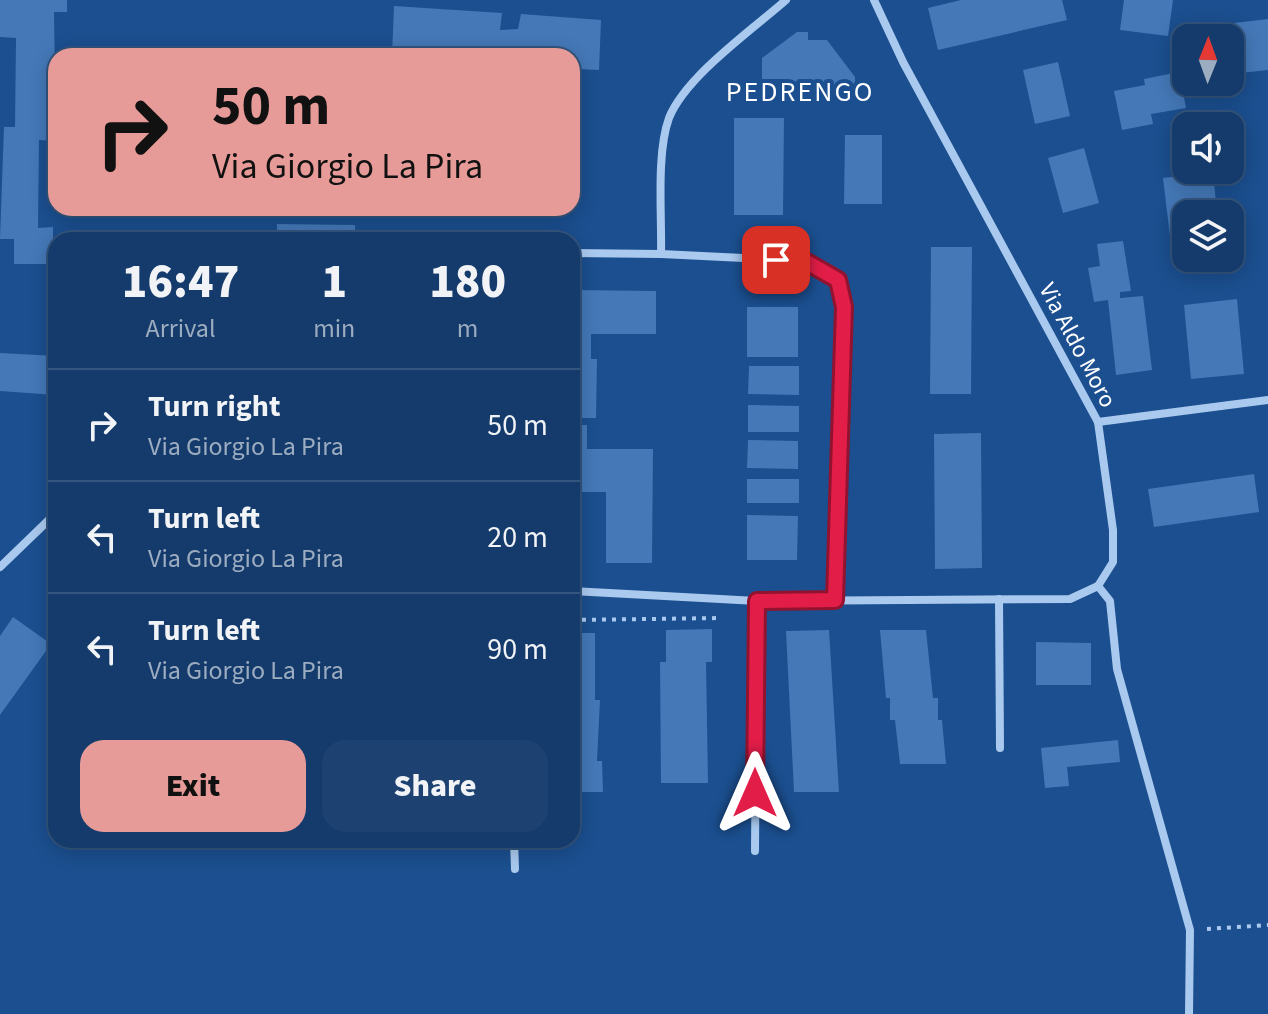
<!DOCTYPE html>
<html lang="en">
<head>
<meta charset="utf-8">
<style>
	body { margin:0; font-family:"Source Sans 3",sans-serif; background:#1d4271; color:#f1f3f6; height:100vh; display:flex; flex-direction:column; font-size:30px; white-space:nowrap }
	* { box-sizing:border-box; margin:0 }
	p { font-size:26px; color:#9dadc1 }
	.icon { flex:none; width:44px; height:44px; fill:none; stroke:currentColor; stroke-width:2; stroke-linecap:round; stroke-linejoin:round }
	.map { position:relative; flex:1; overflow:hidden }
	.panel { position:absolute; left:48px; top:232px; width:532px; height:616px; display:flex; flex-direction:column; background:#143b6b; border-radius:24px; box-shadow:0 4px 20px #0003,0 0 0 2px #33557e }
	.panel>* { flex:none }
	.hud { position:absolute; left:48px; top:48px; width:532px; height:168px; border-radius:24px; box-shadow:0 4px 20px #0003,0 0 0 2px #33557e; background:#e69b98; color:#111; overflow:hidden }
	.needle { width:52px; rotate:1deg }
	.tools { position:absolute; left:1172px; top:24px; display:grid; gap:16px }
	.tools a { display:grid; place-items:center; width:72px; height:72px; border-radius:16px; background:#143b6b; box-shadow:0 4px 20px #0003,0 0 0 2px #33557e; font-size:40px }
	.pin { position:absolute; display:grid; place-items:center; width:68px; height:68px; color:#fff; margin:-34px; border-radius:16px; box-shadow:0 4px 12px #0006 }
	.me { position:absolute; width:88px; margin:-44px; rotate:0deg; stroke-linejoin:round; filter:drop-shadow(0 0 6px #0008) }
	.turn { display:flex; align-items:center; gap:28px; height:168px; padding:0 32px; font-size:36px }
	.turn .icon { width:104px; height:104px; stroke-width:2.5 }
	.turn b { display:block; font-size:56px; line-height:68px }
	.eta { display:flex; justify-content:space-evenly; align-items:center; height:136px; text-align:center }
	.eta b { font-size:48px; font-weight:800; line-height:56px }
	.primary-button { display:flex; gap:16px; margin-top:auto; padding:16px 32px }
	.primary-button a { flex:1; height:92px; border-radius:24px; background:#e69b98; color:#111; font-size:32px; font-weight:800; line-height:92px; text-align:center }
	.primary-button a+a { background:#1d4271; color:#f1f3f6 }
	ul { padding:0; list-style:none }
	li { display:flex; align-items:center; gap:24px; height:112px; padding:0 32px; border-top:2px solid #33557e }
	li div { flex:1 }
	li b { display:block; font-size:30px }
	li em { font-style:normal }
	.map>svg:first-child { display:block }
</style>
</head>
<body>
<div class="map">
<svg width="1268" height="1014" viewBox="0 0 1268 1014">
	<rect width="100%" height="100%" fill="#1b4f8f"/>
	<g fill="#4478b7">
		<path d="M0 0H67V12H54L56 141 39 140 38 228 53 227V264H14V239H0L4 127H15L16 38 0 37Z"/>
		<path d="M961 0H1062L1067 20 938 50 928 8Z"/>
		<path d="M1124 0H1173L1168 36 1120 30Z"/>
		<path d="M394 6 502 13 500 30 518 29 521 14 601 20 599 70 578 69 579 76H572V56H392Z"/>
		<path d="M1268 19V70L1240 73 1234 23Z"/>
		<path d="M797 32H808V40H827L855 77V93L783 91V79H762V58Z"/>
		<path d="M1058 62 1070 116 1035 124 1023 70Z"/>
		<path d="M1179 72 1186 108 1151 114 1153 124 1122 130 1114 91 1145 85 1144 79Z"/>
		<path d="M734 118H784L783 215H734Z"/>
		<path d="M845 135H882V204H844Z"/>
		<path d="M1084 148 1099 203 1063 213 1048 158Z"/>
		<path d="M1213 172 1217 214H1186V259L1173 261 1163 178Z"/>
		<path d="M277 224 355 225V240H277Z"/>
		<path d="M151 230 233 231V240H151Z"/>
		<path d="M1123 241 1131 291 1120 292V298L1143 296 1152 370 1116 375 1108 300 1094 302 1088 268 1100 266 1097 244Z"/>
		<path d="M931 247H972L971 394H930Z"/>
		<path d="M572 290 656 291V334H591V359H597L596 418H572Z"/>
		<path d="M1237 299 1244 374 1191 379 1184 305Z"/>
		<rect x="747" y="307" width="51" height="50"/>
		<path d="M0 353 56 356V395L0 391Z"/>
		<path d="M749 366H799V395L748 394Z"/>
		<path d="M748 405 799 406V432H748Z"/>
		<path d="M572 425H587V449H653L652 563H606V492H572Z"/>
		<path d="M981 433 982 568 935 569 934 434Z"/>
		<path d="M748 440 798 441V469L747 468Z"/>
		<path d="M1254 474 1259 512 1154 527 1148 489Z"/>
		<rect x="747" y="479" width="52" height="24"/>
		<path d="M747 515 798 516 797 560H747Z"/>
		<path d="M13 617 51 644 0 715V636Z"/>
		<path d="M712 629V662H706L708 783H661L660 662H666V630Z"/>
		<path d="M829 630 839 792H794L786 631Z"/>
		<path d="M880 630H926L933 698H938V720H942L946 764H900L895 720H890V698H886Z"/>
		<path d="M572 633H595V700H600L597 761H602L603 792H572Z"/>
		<path d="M1036 642 1091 643V685H1036Z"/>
		<path d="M1118 740 1120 762 1067 767 1069 786 1045 788 1041 748Z"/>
	</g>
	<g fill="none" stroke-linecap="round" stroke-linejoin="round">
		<g stroke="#a9c9ee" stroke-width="4" stroke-dasharray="4 6" stroke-linecap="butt">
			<path d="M532 236 571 235"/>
			<path d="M572 620 722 618"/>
			<path d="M1207 929 1268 925"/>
		</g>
		<path stroke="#a9c9ee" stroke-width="6" d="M466 234 506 235 518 240"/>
		<g stroke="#a9c9ee" stroke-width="8">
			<path d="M786 0C752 30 686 76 669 118 656 154 662 215 661 254L805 261 838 280 844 307 835 600"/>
			<path d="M874 0 903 62 1098 422 1113 530V562L1098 586"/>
			<path d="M572 253 661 254"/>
			<path d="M1098 422 1268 400"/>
			<path d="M0 567 56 513"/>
			<path d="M1098 586 1110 601 1117 669 1190 930 1189 1014"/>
			<path d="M572 591 757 601 1070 599 1098 586"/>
			<path d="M999 599 1000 748"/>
			<path d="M514 840 515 869"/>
			<path d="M755 851 757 601"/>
		</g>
	</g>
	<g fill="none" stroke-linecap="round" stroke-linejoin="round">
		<g stroke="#92132f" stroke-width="20">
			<path id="route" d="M755 793 757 601 835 600 844 307 838 280 805 261 776 260"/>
		</g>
		<use href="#route" stroke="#e11d48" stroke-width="14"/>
	</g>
	<g text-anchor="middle" stroke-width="8" stroke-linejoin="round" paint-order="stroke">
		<g font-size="24" fill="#fff" stroke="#1b4f8f">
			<text transform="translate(1078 345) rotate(62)" y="8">Via Aldo Moro</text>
		</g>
		<g font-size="28" letter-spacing="2" fill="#fff" stroke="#1b4f8f">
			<text x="800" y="101">PEDRENGO</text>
		</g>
	</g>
</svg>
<div class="tools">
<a><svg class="needle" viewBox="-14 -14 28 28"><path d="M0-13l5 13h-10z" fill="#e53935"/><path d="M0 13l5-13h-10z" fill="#9dadc1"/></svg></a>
<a><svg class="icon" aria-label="sound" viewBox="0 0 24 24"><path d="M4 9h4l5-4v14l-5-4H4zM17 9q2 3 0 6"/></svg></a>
<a><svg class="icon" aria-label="layers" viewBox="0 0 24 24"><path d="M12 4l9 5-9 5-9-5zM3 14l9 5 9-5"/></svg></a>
</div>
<div class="pin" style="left:776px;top:260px;background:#d93025"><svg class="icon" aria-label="arrive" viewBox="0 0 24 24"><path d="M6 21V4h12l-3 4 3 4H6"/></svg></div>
<svg class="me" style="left:755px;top:793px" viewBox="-20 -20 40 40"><path d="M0-17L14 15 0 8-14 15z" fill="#e11d48" stroke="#fff" stroke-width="4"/></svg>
<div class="hud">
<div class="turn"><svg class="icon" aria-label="right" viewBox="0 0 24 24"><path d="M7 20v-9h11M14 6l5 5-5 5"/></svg><div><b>50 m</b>Via Giorgio La Pira</div></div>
</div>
<section class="panel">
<div class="eta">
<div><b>16:47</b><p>Arrival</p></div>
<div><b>1</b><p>min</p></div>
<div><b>180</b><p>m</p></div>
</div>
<ul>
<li><svg class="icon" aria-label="right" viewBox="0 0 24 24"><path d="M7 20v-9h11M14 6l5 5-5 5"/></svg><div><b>Turn right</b><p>Via Giorgio La Pira</p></div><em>50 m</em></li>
<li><svg class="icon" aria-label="left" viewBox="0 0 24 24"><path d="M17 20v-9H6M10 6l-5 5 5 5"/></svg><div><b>Turn left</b><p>Via Giorgio La Pira</p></div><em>20 m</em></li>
<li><svg class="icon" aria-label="left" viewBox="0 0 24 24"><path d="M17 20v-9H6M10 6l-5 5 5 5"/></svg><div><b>Turn left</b><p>Via Giorgio La Pira</p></div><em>90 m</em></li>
</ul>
<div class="primary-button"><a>Exit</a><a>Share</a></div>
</section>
</div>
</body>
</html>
